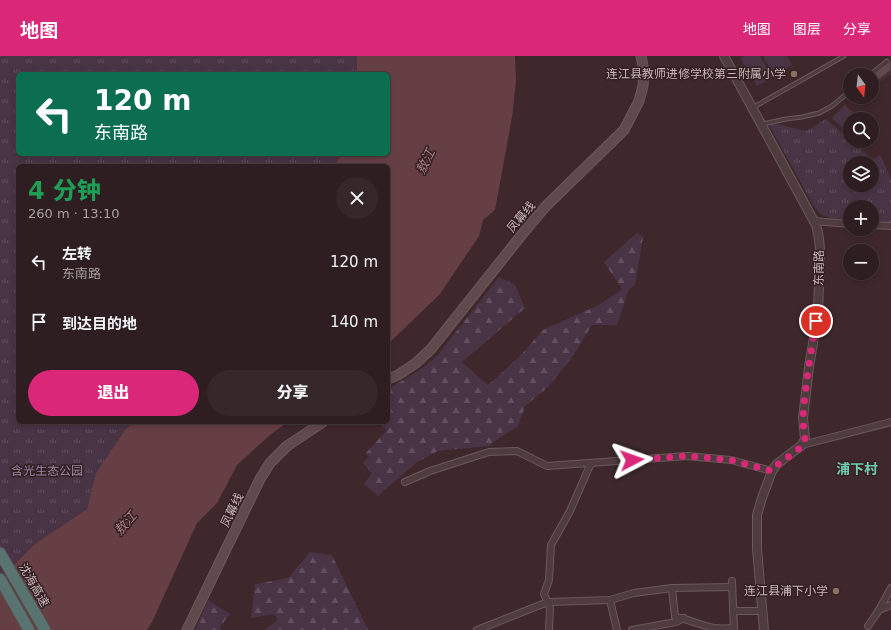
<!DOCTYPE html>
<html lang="zh">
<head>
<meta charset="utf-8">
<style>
	body { margin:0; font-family:"DejaVu Sans","Noto Sans SC",sans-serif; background:#36272a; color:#f1f3f6; height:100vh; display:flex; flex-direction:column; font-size:15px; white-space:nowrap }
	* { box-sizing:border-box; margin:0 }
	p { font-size:13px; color:#a7a2a5 }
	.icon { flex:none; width:22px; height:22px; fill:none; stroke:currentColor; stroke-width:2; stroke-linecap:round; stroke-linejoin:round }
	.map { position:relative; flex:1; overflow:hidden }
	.details { position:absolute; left:16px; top:108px; width:374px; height:260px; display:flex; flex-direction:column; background:#2e1e21; border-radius:6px; box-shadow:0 2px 6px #0003,0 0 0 1px #493c3f }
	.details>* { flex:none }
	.guide { position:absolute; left:16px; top:16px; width:374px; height:84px; border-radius:6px; box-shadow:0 2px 6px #0003,0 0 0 1px #493c3f; background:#0b6e4f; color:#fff; overflow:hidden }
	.needle { width:26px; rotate:165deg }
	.controls { position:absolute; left:843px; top:12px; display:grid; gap:8px }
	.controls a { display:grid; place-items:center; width:36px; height:36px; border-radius:50%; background:#2e1e21; box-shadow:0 2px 6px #0003,0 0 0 1px #493c3f; font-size:20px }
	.pin { position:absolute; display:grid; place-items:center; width:34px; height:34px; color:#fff; margin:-17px; border:2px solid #fff; border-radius:50%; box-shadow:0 1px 4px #0007 }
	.me { position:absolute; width:44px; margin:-22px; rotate:86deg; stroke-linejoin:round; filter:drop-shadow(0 0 3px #0008) }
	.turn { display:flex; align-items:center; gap:14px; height:84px; padding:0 12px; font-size:18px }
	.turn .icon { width:52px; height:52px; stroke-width:2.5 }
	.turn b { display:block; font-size:28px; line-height:34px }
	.round { display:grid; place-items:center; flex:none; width:42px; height:42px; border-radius:21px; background:#36272a }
	.head { display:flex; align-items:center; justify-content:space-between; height:68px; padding:0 12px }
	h1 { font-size:24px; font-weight:800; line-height:30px; color:#1e9e55 }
	.button { display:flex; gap:8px; margin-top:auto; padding:8px 12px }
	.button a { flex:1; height:46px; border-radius:24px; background:#db2777; color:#fff; font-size:16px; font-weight:800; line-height:46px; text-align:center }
	.button a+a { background:#36272a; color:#f1f3f6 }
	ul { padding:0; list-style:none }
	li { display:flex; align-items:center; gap:12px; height:60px; padding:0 12px }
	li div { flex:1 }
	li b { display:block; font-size:15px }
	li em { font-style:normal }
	header { display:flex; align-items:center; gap:24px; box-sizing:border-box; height:56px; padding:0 20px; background:#db2777; color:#fff }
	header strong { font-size:19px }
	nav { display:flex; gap:22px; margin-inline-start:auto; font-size:14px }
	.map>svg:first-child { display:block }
</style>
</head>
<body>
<header>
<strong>地图</strong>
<nav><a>地图</a><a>图层</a><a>分享</a></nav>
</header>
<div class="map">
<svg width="891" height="574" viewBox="0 0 891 574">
	<defs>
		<pattern id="grass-tufts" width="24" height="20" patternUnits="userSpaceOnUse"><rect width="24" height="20" fill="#493445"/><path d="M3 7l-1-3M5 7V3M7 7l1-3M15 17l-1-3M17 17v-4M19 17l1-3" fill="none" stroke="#624f5e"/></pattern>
		<pattern id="forest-firs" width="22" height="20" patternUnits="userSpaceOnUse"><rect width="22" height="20" fill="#493445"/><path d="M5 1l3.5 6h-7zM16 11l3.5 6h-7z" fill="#624f5e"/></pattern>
	</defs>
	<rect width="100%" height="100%" fill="#3e282c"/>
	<g fill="url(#grass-tufts)" fill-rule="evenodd">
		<path d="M0 0H357V18H18V98H341L335 110H18V366H134L125 374 96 417 87 453 35 488 0 523Z"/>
		<path d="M826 63 850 84V85H852L873 104 880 99 886 111 891 124V167L872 165V151H850V163C836 162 824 164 815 152L769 69 773 67 806 75ZM850 107H872V129H850Z"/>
	</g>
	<g fill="url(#forest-firs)">
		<path d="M637 177 643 181 635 229 629 233 617 269H592L571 303 548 331 525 350 518 370 488 390 438 395 417 406 378 440 364 428 372 417 363 407 369 401 365 398 387 374 376 366H388V333L420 314 437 300 499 221 515 229 525 252 462 306 488 329 519 301 543 274 599 249 622 233 604 206Z"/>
		<path d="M310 496 332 499 368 574H265L278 564 274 558 251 562 255 528 288 522Z"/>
		<path d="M208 544 230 558 220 571 221 574H195Z"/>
	</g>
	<g fill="#493445">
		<path d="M744 0H760L772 22 757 30 740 2Z"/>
		<path d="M765 0H787L792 9 775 19 763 1Z"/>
		<path d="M845 49 860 63H850V79L832 62Z"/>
	</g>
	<g fill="#663f45">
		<path d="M357 0H515L516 25 512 61 495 154 483 164 479 180 440 238 388 288V110H335L341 98H388V18H357Z"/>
		<path d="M134 366H288L271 378 237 409 217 447 197 467 152 566 147 574H0V523L35 488 87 453 96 417 125 374Z"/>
	</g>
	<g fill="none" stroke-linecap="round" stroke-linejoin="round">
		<g stroke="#6c595c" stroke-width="5">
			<g id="service">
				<path d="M870 19 887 5"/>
				<path d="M754 51 844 0"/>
				<path d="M763 68 786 63 802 61 819 57 832 50 850 35"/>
			</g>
		</g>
		<g stroke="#6c595c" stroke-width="8">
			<g id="minor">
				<path d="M813 165 850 168"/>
				<path d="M872 169 891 170"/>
				<path d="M802 389 891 366"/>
				<path d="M405 426 430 415 489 396 517 395 547 410 687 400 731 404 772 415"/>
				<path d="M732 525 734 574"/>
				<path d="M672 532 675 561C689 563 701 570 715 572 721 573 728 572 734 572"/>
				<path d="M610 544 617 574"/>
				<path d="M879 554 891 549"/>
				<path d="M733 555H762"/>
				<path d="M868 570 879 554 891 532"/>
				<path d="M477 574 548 546 610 544 634 537 672 532 732 531"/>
				<path d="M549 574 550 552 544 538 549 524 551 489 570 455 591 407"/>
				<path d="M632 574 676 566 684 562"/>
			</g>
		</g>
		<g stroke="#6c595c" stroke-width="10">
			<path id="tertiary" d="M724 0 816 169C819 179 820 188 820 198L818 257 809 311 803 362 805 383 802 389 777 408 772 415 762 442 757 459V493L764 574"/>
		</g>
		<g stroke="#6c595c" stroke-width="11">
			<g id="secondary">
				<path d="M388 323 398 319 416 307 431 293 524 176 546 150 624 74 639 45 643 30 644 15 641 0"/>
				<path d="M187 574 260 423 270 407 287 390 323 366"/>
			</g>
		</g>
		<g stroke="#594649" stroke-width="13">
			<g id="motorway">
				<path d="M0 497 45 574"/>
				<path d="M0 523 29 574"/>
			</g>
		</g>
		<use href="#service" stroke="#4e3c3f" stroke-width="3"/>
		<use href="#minor" stroke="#4e3c3f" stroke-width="6"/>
		<use href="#tertiary" stroke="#4e3c3f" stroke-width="8"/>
		<use href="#secondary" stroke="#614a4d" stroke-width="9"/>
		<use href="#motorway" stroke="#597470" stroke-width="11"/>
	</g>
	<path fill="#543f42" d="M850 36V41H861L853 47 848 40Z"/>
	<g fill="#453336">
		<path d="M891 14V18L872 32V29Z"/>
		<path d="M856 41H861L853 47 855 42Z"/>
	</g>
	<path fill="#62494d" stroke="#453336" d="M891 4V14L872 29V19H871Z"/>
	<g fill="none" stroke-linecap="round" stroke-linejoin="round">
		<path stroke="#db2777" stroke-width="7" stroke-dasharray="0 12.6" d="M632 404 687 400 731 404 772 415C779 404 799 397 804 386 807 379 802 370 803 362 805 330 811 297 816 265"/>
	</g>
	<g fill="#8d6e63" stroke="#342023" stroke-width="1.5">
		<circle cx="794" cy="18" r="4"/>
		<circle cx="836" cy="535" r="4"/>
	</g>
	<g text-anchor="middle" stroke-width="3" stroke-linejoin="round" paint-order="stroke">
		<g font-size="12" fill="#c9b8ba" stroke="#342023" text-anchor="end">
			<text x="786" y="22">连江县教师进修学校第三附属小学</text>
			<text x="828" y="539">连江县浦下小学</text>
		</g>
		<g font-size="12" fill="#c9b8ba" stroke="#342023">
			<text transform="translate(521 161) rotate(-50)" y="4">凤幕线</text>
			<text transform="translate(819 212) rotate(-89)" y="4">东南路</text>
			<text transform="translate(232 454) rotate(-64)" y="4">凤幕线</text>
			<text transform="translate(34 529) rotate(60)" y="4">沈海高速</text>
		</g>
		<g font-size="12" fill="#9686a7" stroke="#342023">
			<text x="47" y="419">含光生态公园</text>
		</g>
		<g font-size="13" font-style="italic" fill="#ae828a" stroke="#342023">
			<text transform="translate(425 105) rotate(-64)" y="5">敖江</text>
			<text transform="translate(125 467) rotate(-49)" y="5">敖江</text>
		</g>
		<g font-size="14" font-weight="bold" fill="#70ccb0" stroke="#342023">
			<text x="857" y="418">浦下村</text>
		</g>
	</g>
</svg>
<div class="controls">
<a><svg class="needle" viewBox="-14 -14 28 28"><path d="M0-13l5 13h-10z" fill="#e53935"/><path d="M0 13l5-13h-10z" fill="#a7a2a5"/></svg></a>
<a><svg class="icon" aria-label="search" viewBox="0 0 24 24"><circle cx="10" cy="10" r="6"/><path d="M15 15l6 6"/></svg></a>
<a><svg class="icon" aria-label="layers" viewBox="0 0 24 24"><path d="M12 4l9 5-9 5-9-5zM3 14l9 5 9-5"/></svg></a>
<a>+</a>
<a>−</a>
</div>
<div class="pin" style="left:816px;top:265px;background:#d93025"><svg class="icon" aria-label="arrive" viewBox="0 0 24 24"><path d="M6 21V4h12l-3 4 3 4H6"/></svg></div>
<svg class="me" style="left:632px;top:404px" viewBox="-20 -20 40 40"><path d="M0-17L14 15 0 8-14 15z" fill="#db2777" stroke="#fff" stroke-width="4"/></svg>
<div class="guide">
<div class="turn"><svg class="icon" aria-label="left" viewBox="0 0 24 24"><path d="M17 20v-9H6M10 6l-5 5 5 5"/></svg><div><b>120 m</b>东南路</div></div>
</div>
<section class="details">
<div class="head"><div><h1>4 分钟</h1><p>260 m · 13:10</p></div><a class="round"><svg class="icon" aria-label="close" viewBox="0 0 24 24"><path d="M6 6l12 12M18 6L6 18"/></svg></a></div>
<ul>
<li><svg class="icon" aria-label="left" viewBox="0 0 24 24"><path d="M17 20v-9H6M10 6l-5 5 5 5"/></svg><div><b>左转</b><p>东南路</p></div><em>120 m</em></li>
<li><svg class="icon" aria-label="arrive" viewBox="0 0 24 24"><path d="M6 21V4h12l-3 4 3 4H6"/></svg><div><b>到达目的地</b></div><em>140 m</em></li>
</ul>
<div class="button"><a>退出</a><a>分享</a></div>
</section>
</div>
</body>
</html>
